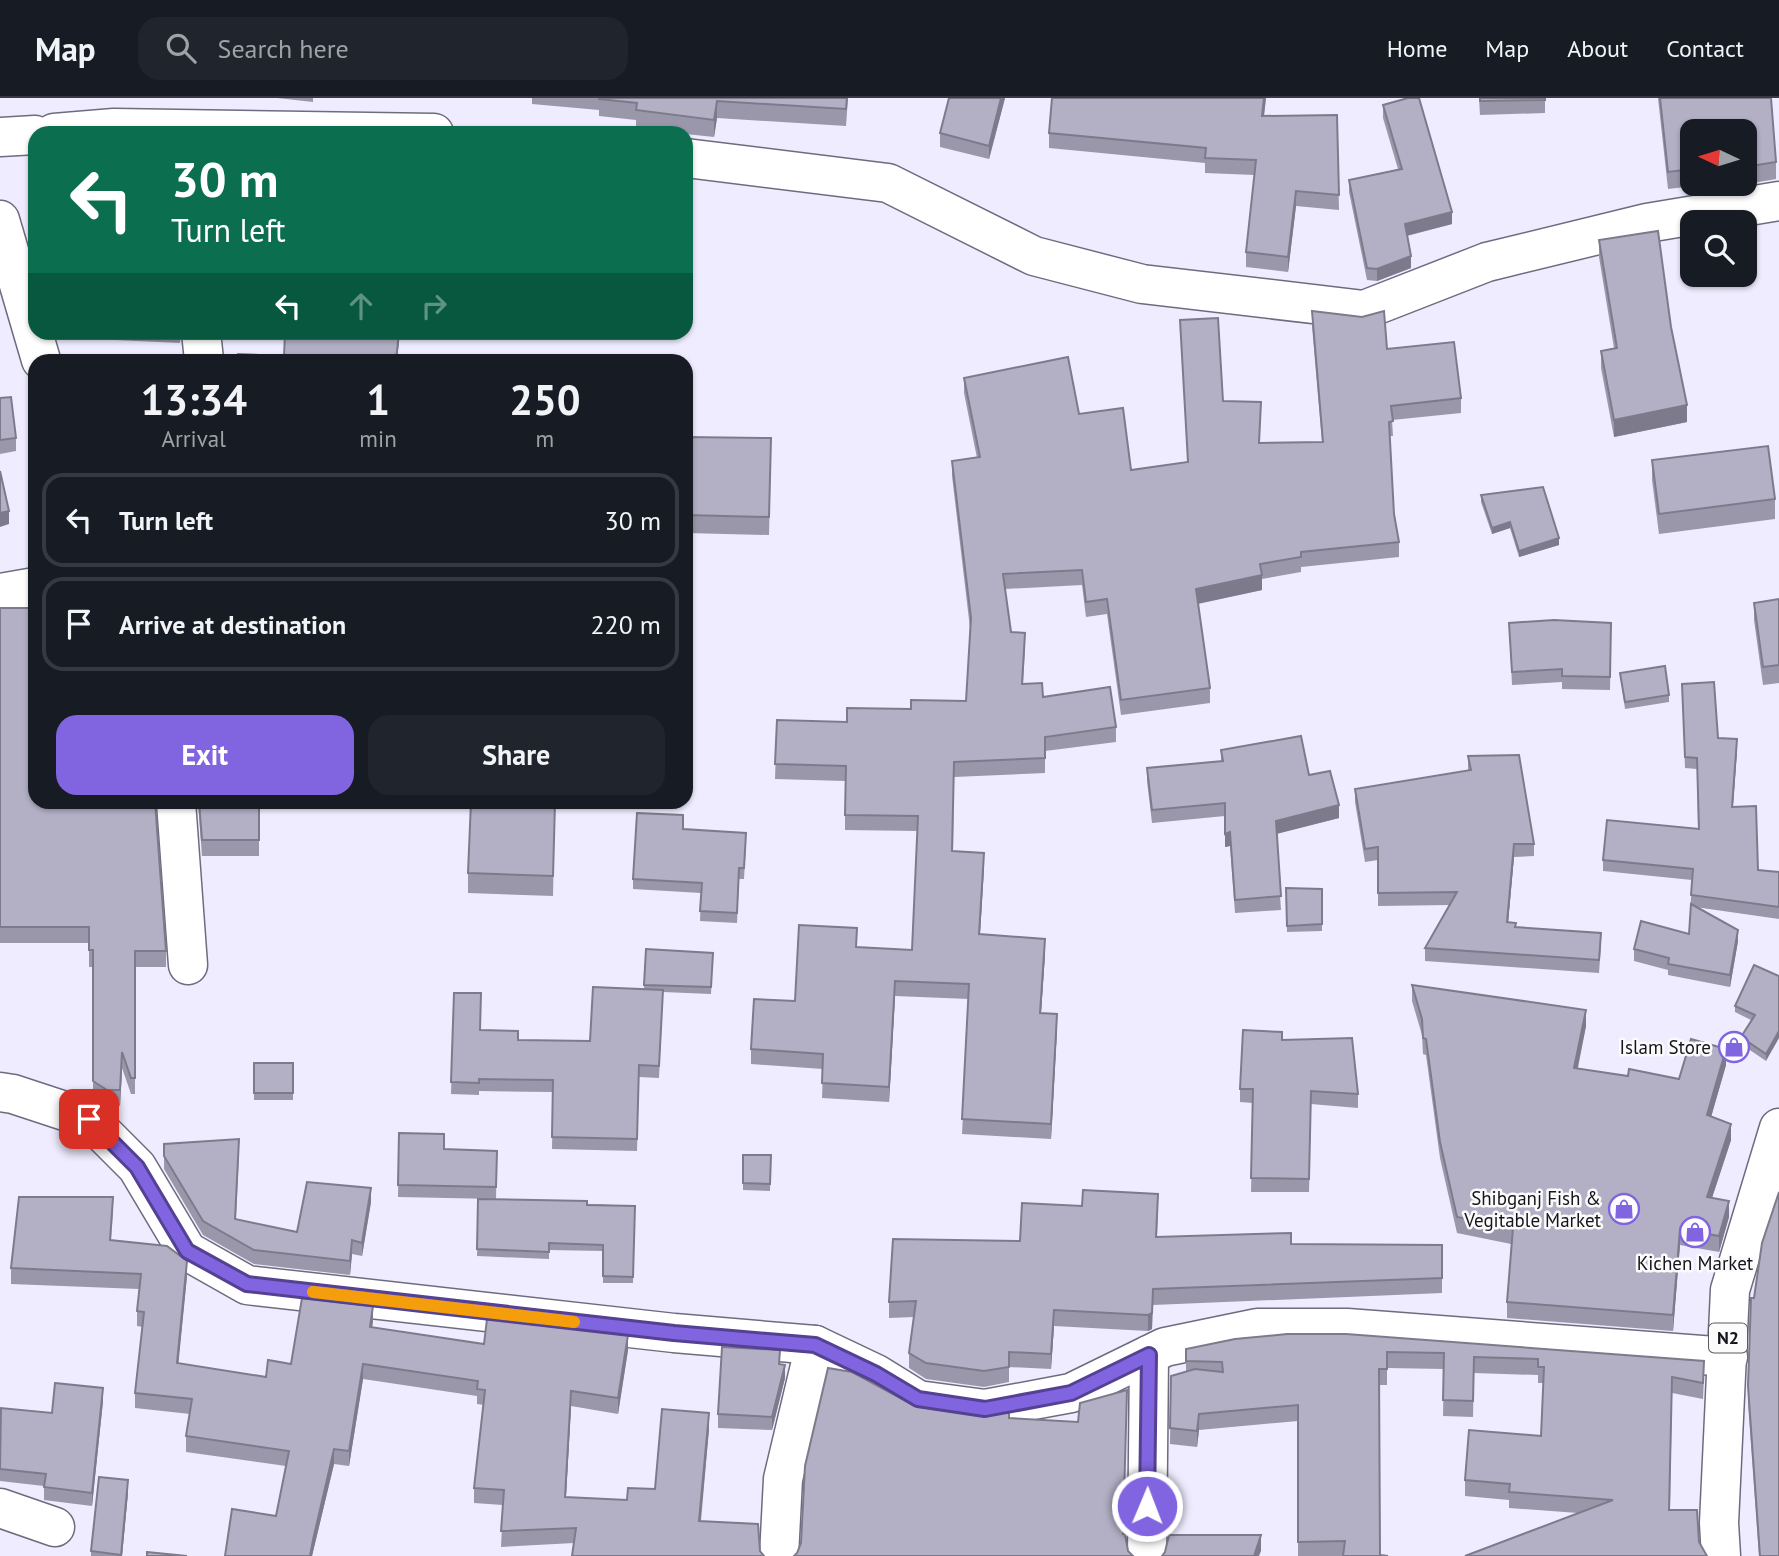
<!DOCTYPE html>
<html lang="en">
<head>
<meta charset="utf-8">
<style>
	body { margin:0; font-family:"PT Sans",sans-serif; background:#20242c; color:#f1f3f6; height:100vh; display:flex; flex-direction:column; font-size:26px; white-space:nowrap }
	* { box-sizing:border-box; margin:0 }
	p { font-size:23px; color:#9ea1a6 }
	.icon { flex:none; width:38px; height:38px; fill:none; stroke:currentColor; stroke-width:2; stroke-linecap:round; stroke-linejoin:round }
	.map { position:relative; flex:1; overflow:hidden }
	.panel { position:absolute; left:28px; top:256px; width:665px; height:455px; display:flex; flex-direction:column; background:#171b24; border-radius:21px; box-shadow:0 2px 5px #0004 }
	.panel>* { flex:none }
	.guide { position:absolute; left:28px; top:28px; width:665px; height:214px; border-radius:21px; box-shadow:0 2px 5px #0004; background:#0b6e4f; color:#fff; overflow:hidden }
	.needle { width:46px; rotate:274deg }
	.buttons { position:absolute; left:1680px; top:21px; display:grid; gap:14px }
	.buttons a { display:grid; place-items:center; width:77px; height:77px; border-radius:14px; background:#171b24; box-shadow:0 2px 5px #0004; font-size:35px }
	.pin { position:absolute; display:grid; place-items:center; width:60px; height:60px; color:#fff; margin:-30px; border-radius:14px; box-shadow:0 4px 10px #0006 }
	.me { position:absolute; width:77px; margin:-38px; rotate:1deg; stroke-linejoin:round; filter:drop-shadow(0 0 5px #0008) }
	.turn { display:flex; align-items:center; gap:24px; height:147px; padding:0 28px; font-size:32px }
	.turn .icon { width:91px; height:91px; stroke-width:2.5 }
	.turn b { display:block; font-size:49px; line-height:60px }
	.lanes { display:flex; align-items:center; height:66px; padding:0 28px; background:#0003; justify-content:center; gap:35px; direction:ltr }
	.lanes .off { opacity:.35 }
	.eta { display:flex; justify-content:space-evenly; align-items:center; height:119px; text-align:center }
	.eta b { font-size:42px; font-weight:800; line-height:49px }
	.primary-button { display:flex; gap:14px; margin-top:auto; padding:14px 28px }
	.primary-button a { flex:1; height:80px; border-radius:21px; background:#8164df; color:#fff; font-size:28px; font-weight:800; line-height:80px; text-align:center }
	.primary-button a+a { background:#20242c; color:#f1f3f6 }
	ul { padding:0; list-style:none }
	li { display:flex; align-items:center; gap:21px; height:94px; margin:0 14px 10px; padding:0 14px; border:4px solid #363941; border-radius:21px }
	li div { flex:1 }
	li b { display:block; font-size:26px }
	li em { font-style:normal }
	header { display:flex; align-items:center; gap:42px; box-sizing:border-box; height:98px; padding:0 35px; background:#171b24; border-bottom:2px solid #363941 }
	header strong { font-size:33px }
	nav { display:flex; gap:38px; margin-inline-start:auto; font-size:24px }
	.search { width:490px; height:63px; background:#20242c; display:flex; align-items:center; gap:18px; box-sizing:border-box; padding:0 24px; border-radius:21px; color:#9ea1a6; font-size:26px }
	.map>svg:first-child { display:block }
</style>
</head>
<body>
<header>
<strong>Map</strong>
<div class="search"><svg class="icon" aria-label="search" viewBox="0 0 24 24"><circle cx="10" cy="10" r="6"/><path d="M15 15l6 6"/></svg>Search here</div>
<nav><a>Home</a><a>Map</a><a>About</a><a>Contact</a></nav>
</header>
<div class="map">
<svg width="1779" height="1458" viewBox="0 0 1779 1458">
	<rect width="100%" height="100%" fill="#eeecfe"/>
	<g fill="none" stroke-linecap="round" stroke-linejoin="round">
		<g stroke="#6e6b7f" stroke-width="41">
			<g id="minor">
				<path d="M54 35 114 30 434 35"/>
				<path d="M0 39 35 37"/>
				<path d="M686 60 888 85 1034 158 1142 186 1364 212 1487 164 1647 125 1779 103"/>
				<path d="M0 122 41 262"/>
				<path d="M201 234 204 262"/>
				<path d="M0 495 35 489"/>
				<path d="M176 704 188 867"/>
				<path d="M0 994 13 996 89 1021 137 1069 187 1153 247 1187 674 1235 815 1247 876 1276 918 1302 985 1311 1071 1295 1165 1249 1257 1230H1347L1728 1259"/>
				<path d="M0 1410 55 1429"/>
				<path d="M779 1458 783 1381 815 1247"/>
				<path d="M1147 1458 1149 1257"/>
			</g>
		</g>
		<g stroke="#6e6b7f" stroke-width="41">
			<path id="highway" d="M1721 1458 1719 1425 1730 1192 1779 1030"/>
		</g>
		<use href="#minor" stroke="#fff" stroke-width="38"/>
		<use href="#highway" stroke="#fff" stroke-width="38"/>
	</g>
	<g fill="#9a97aa">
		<path d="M277 0H313V4Z"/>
		<path d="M532 0H848L846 28 717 20 714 39 686 36V35L636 30V22L599 18V12L532 6Z"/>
		<path d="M949 0H1005L989 61 940 49V35Z"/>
		<path d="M1052 0H1266L1264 18 1337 17 1339 112 1296 108 1288 174 1246 169V154L1255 77 1205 75V65L1049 50V35Z"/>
		<path d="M1479 0H1545V15L1480 17Z"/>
		<path d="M1658 0H1771L1776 64V81L1742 87V86H1745V33H1692V86H1712L1668 91Z"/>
		<path d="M1383 7 1452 126 1407 138 1411 170 1377 183 1367 182 1349 94V82L1398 71 1383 20Z"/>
		<path d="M1599 142 1687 324 1614 339 1601 270V253L1614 250 1599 159Z"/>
		<path d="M1312 213 1387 251 1461 300V315L1392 322 1393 338H1390L1394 416 1399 444V459L1301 469V474L1262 481V492L1198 506 1210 590V605L1121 617 1107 516 1086 519 1082 487 1005 491 1011 534 1025 550 1023 586 1043 599 1116 629V644L1045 653V675L954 679 953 753 984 770 980 836 1045 856 1041 915 1057 931 1051 1041 962 1036 969 901 895 898 889 1004 822 1000 823 971 751 966V951L795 903 857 849 912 852 918 733 845 732V683L775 681 777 622 847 624 911 611 966 603 970 530 952 378V363L977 360 964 295V280L1079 316 1131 372 1188 364 1180 222 1223 303 1260 345 1322 344 1312 228Z"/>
		<path d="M72 234H181L180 245 72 240Z"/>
		<path d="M285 234H400L397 262H237L284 258Z"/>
		<path d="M0 300 16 340V353L0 356Z"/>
		<path d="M686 339 771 357 769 437 686 435Z"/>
		<path d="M1652 362 1775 401V421L1659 436 1652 382Z"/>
		<path d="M1481 397 1559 447 1519 459 1510 430 1492 436 1481 404Z"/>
		<path d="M1779 501V585L1763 587 1754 522V505Z"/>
		<path d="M0 510 35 704 166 853V869H135V996H131L122 970 120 1008H107L93 999V869H89V845H0Z"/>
		<path d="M1509 525H1611L1610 592 1562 591V584L1512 587Z"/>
		<path d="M1620 575 1669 597V604L1625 611Z"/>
		<path d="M1682 586 1718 640 1737 652 1733 709 1758 772 1779 774V821L1695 809 1738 843 1730 889 1668 877V872L1634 863V851L1689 836 1692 782 1603 773V762L1698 731 1697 671 1685 670Z"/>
		<path d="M1221 652 1309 677 1339 720 1276 736 1281 812 1235 815 1230 748 1225 749V718L1152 725 1147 683V670L1221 663Z"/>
		<path d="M1468 658 1534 746V758L1514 759 1508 824 1516 829 1601 848 1599 875 1425 863V850L1449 807 1378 808V762L1365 764 1355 704V691L1468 673Z"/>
		<path d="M198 704H259V758H202Z"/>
		<rect x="314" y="704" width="27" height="4"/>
		<path d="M555 704 553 798 468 795V775Z"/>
		<path d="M683 731 746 745 744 781H739L737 825 700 823 701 795 633 791V781Z"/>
		<path d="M1286 790 1322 791V833L1287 834Z"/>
		<path d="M646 851 713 855 711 896 663 894 659 980 639 979 637 1053 552 1051 553 994 479 993V997L451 996 454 895 481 932 518 942 590 943 644 891Z"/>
		<path d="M1779 878 1766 963 1741 946V939L1751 922 1735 914V908Z"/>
		<path d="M1412 887 1586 928 1578 970 1628 978 1679 981 1726 967 1711 1019 1731 1042 1712 1100 1729 1119 1719 1154 1680 1147 1673 1233 1507 1220V1204L1511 1146 1457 1135 1440 1060 1426 957 1423 956 1422 937 1412 903Z"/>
		<path d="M1282 942 1358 996V1010L1311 1006 1309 1094H1251L1253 1005 1240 1004V991Z"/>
		<rect x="254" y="965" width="39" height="37"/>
		<path d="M399 1035 444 1051 497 1053 496 1101 398 1099Z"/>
		<path d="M164 1046 239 1055 236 1121 297 1134 371 1104 362 1158 352 1156 350 1177 254 1166 203 1137 164 1071Z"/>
		<path d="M743 1057H771L770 1093 743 1092Z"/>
		<path d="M478 1101 635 1108 633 1185H603V1153L549 1152V1161L477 1158Z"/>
		<path d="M1158 1112 1157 1139 1291 1146 1442 1147V1195L1153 1207 1152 1231 1148 1233 1054 1228 1051 1271 1009 1269V1284L984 1289 926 1281 909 1270V1255L914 1219 889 1220V1204L1020 1143Z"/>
		<path d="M113 1114 111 1142 187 1178 178 1265 266 1279 373 1223 372 1229 484 1246 628 1252 618 1316 571 1308 566 1399 627 1402 655 1391 709 1331 701 1423 574 1445 501 1449 503 1407 474 1405V1390L484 1307 477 1306V1298L363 1281 349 1368 334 1366 312 1458 276 1418 286 1368 186 1354V1338L190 1316 135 1310V1295L143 1229 137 1228V1213L139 1191 11 1186V1170Z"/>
		<path d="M1754 1200 1779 1458H1759L1748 1305V1288Z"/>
		<path d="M1346 1236 1704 1279 1703 1301 1672 1295 1670 1412 1578 1415 1509 1410V1402L1465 1398V1382L1541 1338 1543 1285H1538V1277L1474 1275 1473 1319 1443 1318 1444 1271 1387 1270V1287H1379L1380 1457 1388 1458H1298V1323L1199 1332 1197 1349 1170 1346 1171 1278 1186 1274V1251Z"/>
		<path d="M780 1266 785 1280 772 1332 718 1330V1316Z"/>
		<path d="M103 1303 92 1408 44 1402V1388L0 1383V1316L52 1315Z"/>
		<path d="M128 1395 122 1458H91V1453Z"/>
	</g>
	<g fill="#7d7b8b">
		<path d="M1001 0H1005L989 61V48Z"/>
		<path d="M1264 0H1266L1262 33V18Z"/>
		<path d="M717 3V20L714 39V22Z"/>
		<path d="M1296 93V108L1288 174V159Z"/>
		<path d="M1452 114V126L1405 138V126Z"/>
		<path d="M1411 158V170L1377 183V171Z"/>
		<path d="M399 234H400L397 262H396Z"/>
		<path d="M1687 307V324L1614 339V322Z"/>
		<path d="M9 413V426L0 429V415Z"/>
		<path d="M1510 424V430L1492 436V430Z"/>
		<path d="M1559 440V447L1519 459V453Z"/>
		<path d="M1262 477V492L1196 506V491Z"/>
		<path d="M1737 641V652L1732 720V709Z"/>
		<path d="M1339 707V720L1276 736V723Z"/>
		<path d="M1230 734V748L1225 749V736Z"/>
		<path d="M1514 746V759L1507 837V824Z"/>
		<path d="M984 755V770L979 851V836Z"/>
		<path d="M1738 832V843L1730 889V877Z"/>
		<path d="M1045 841V856L1040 930V915Z"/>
		<path d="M895 883V898L889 1004V989Z"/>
		<path d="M1586 912V928L1574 986V970Z"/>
		<path d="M1057 916V931L1051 1041V1026Z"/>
		<path d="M1779 933V940L1766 963V956Z"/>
		<path d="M1726 951V967L1707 1033V1017Z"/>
		<path d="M122 954V970L120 1008V992Z"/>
		<path d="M1731 1026V1042L1707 1115V1099Z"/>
		<path d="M371 1090V1104L362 1158V1145Z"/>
		<path d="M1729 1103V1119L1719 1154V1138Z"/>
		<path d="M1680 1131V1147L1673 1233V1217Z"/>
		<path d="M352 1142V1156L350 1177V1163Z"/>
		<path d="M187 1163V1178L177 1280V1265Z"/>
		<path d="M1153 1191 1152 1231 1148 1233V1217Z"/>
		<path d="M373 1208V1223L370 1244V1229Z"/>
		<path d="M1054 1212V1228L1051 1271V1256Z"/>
		<path d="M628 1237V1252L618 1316V1300Z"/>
		<path d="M363 1266V1281L349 1368V1353Z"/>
		<path d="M785 1267V1280L772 1332V1319Z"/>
		<path d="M103 1290V1303L92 1408V1395Z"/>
		<path d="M571 1293V1308L565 1415V1399Z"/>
		<path d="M709 1315V1331L699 1438V1423Z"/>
		<path d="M1199 1316V1332L1197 1349V1333Z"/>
		<path d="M334 1351V1366L312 1458H310L313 1442Z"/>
		<path d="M128 1382V1395L122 1458H121Z"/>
		<path d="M1261 1437V1453L1259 1458H1254Z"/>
	</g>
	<g fill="#b3b0c6" stroke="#7d7b8b" stroke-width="2">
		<path d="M599 0H847L846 11 717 3 714 22 636 12 637 5 599 1Z"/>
		<path d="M949 0H1001L989 48 940 35Z"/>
		<path d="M1052 0H1264L1262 18 1337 17 1339 97 1296 93 1288 159 1246 154 1256 62 1205 60 1206 50 1049 35Z"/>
		<path d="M1408 0H1419L1452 114 1405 126 1411 158 1377 171 1367 170 1349 82 1402 71 1383 7Z"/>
		<path d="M1480 0H1545V2L1480 3Z"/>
		<path d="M1660 0H1771L1776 64 1745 69V33H1692V71L1668 74Z"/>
		<path d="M1658 133 1671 229 1687 307 1614 322 1601 253 1617 250 1599 142Z"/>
		<path d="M1312 213 1362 219 1384 213 1387 251 1454 244 1461 300 1391 308 1393 323 1389 324 1394 416 1399 444 1301 454V459L1260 466 1262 477 1196 491 1210 590 1121 602 1107 501 1086 504 1082 472 1003 476 1011 534 1025 535 1022 586 1042 585 1043 599 1110 589 1116 629 1045 639V660L954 664 952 753 984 755 979 836 1045 841 1040 915 1057 916 1051 1026 962 1021 969 886 895 883 889 989 822 985 823 956 751 951 754 901 795 903 799 827 857 830 856 849 912 852 918 718 845 717 846 668 775 666 777 622 847 624V610L911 611V602L966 603 971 520 952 363 980 359 964 280 1068 259 1079 316 1123 310 1131 372 1188 364 1180 222 1218 220 1223 303 1261 304 1259 345 1323 344Z"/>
		<path d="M285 234H399L396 262H352L319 259V262H237L238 256 284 258Z"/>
		<path d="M11 299 16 340 0 342V300Z"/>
		<path d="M686 339 771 340 769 419 686 417Z"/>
		<path d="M1768 348 1775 401 1659 416 1652 362Z"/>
		<path d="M0 373 9 413 0 415Z"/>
		<path d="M1543 389 1559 440 1519 453 1510 424 1492 430 1481 397Z"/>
		<path d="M1779 501V567L1763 569 1754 505Z"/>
		<path d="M0 510H35V704H155L166 853H135V980H131L122 954 120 992H107L93 983V852H89V829H0Z"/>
		<path d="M1554 522 1611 525 1610 579 1562 578V571L1512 574 1509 525Z"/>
		<path d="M1665 568 1669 597 1625 604 1620 575Z"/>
		<path d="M1714 584 1718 640 1737 641 1732 709 1756 708 1758 772 1779 774V809L1691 797 1693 771 1603 762 1607 722 1699 731 1697 660 1685 659 1682 586Z"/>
		<path d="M1301 638 1309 677 1330 673 1339 707 1276 723 1281 798 1235 802 1230 734 1225 736V705L1152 712 1147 670 1223 663 1221 652Z"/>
		<path d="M1519 657 1534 746H1514L1507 824 1516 825 1515 829 1601 835 1599 862 1425 850 1457 794 1378 795V749L1365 751 1355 691 1471 672 1468 658Z"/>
		<path d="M199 704H259V742H202Z"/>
		<path d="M471 704H555L553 778 468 775Z"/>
		<path d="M637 715 683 717V731L746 735 744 770H739L737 815 700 813 702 785 633 781Z"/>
		<path d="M1286 790 1322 791V826L1287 828Z"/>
		<path d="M1691 806 1738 832 1730 877 1668 866 1669 860 1634 851 1641 823 1689 836Z"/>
		<path d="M646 851 713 855 711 889 644 887Z"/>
		<path d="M1754 867 1779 878V933L1766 956 1741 939 1755 917 1735 908Z"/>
		<path d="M1412 887 1586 912 1574 970 1628 978 1629 971 1679 981 1691 941 1726 951 1707 1017 1731 1026 1707 1099 1729 1103 1719 1138 1680 1131 1673 1217 1507 1204 1513 1130 1457 1119 1440 1044 1426 941 1423 940 1422 921Z"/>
		<path d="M593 889 663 892 659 968 639 967 637 1041 552 1039 553 982 479 981V985L451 984 454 895H481L480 932 518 933V942L590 943Z"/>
		<path d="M1243 932 1282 934V942L1352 940 1358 996 1311 993 1309 1081 1251 1080 1253 991H1240Z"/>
		<rect x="254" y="965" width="39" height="30"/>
		<path d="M399 1035 444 1036V1051L497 1053 496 1089 398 1087Z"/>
		<path d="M239 1041 235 1121 297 1134 307 1084 371 1090 362 1145 352 1142 350 1163 254 1152 203 1123 164 1058V1046Z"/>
		<path d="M743 1057H771L770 1086 743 1085Z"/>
		<path d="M1083 1092 1158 1096 1156 1139 1291 1135V1146L1442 1147V1180L1153 1191 1152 1215 1148 1217 1054 1212 1051 1256 1009 1254V1269L984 1273 926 1265 909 1255 916 1203 889 1204 893 1141 1020 1143 1022 1105 1082 1108Z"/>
		<path d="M1779 1094V1458H1760L1748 1288 1751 1200H1754L1762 1145Z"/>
		<path d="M19 1099H113L110 1142 167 1148 187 1163 177 1265 266 1279 268 1262 291 1266 302 1200 373 1208 370 1229 484 1246 487 1221 628 1237 618 1300 571 1293 565 1399 627 1402 628 1390 655 1391 662 1311 709 1315 699 1423 758 1426 760 1453 764 1458H572L576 1430 501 1433 504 1392 474 1390 485 1292 477 1291 478 1283 363 1266 349 1353 334 1351 313 1442 310 1458H225L232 1411 276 1418 289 1353 186 1338 192 1301 135 1295 144 1214 137 1213 141 1176 11 1170Z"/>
		<path d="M478 1101 587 1103V1107L635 1108 633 1179 603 1178V1147L549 1145V1154L477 1151Z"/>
		<path d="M1287 1236H1346L1704 1263 1703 1285 1672 1279 1669 1412H1697L1699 1444 1707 1458H1465L1613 1402 1509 1394 1510 1386 1465 1382 1469 1332 1541 1338 1544 1269H1538V1261L1474 1259 1473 1303 1443 1302 1444 1255 1387 1254V1271H1379L1380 1457 1388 1458H1343L1345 1443 1298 1444V1307L1199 1316 1197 1333 1170 1330 1171 1278 1195 1271 1223 1274 1222 1264 1186 1263V1251L1235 1241Z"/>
		<path d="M722 1249 780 1252 779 1266 785 1267 772 1319 718 1316Z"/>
		<path d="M828 1270 852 1274 915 1308 982 1317 1009 1314V1320L1078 1324 1080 1305 1127 1292 1123 1436H1125L1128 1453 1133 1458H794L797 1455 801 1445 805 1368Z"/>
		<path d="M55 1285 103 1290 92 1395 44 1389 46 1376 0 1371 1 1310 52 1315Z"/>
		<path d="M99 1379 128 1382 121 1457 91 1453Z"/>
		<path d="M1169 1437H1261L1254 1458H1162L1165 1454Z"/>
		<path d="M147 1454 187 1458H147Z"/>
	</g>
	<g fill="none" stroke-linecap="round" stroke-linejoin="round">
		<g stroke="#544191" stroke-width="18">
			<path id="route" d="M89 1021 137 1069 187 1153 247 1186 674 1235 815 1247 876 1276 918 1301 985 1311 1071 1295 1149 1257 1147 1408"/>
		</g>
		<use href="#route" stroke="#8164df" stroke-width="12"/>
		<path stroke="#f59e0b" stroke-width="12" d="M313 1194 574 1224"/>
	</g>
	<defs>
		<g id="shop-ring" transform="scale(1.575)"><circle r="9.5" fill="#fbfbfb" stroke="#8164df" stroke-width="1.5"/><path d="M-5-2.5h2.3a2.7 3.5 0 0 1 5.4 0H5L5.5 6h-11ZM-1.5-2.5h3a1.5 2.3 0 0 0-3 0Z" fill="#8164df"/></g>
	</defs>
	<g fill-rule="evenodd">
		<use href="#shop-ring" x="1734" y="949"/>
		<use href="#shop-ring" x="1624" y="1111"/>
		<use href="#shop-ring" x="1695" y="1134"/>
	</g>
	<g text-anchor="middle" stroke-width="5" stroke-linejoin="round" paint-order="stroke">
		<rect fill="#fbfbfb" stroke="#5b5a60" stroke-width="2" x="1709" y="1225.5" width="38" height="29" rx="5"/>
		<g font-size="18" font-weight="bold" fill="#16151d">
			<text x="1728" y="1246">N2</text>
		</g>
		<g font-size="19" fill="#16151d" stroke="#fbfbfb" text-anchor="end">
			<text x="1711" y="956">Islam Store</text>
			<text x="1601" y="1107">Shibganj Fish &amp;<tspan x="1601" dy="22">Vegitable Market</tspan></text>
			<text x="1695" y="1172" text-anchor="middle">Kichen Market</text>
		</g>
	</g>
</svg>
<div class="buttons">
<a><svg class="needle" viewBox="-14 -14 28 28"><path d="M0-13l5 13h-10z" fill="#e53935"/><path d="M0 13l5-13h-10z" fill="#9ea1a6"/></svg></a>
<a><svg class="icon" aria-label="search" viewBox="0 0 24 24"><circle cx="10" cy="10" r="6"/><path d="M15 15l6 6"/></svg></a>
</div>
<div class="pin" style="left:89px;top:1021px;background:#d93025"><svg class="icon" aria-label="arrive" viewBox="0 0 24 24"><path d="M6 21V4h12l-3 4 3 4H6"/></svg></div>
<svg class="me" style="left:1147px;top:1408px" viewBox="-20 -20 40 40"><circle r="17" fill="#8164df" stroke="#fff" stroke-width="3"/><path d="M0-11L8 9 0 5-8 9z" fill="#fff"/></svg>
<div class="guide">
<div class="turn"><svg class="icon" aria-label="left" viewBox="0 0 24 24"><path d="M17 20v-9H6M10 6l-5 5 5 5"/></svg><div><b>30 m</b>Turn left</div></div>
<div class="lanes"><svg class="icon" aria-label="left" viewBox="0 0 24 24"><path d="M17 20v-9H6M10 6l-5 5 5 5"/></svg><svg class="icon off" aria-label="ahead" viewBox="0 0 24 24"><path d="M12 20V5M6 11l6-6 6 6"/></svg><svg class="icon off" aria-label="right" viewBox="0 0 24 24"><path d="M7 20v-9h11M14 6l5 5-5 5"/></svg></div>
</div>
<section class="panel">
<div class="eta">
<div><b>13:34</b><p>Arrival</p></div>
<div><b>1</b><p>min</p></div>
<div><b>250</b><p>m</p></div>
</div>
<ul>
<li><svg class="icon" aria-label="left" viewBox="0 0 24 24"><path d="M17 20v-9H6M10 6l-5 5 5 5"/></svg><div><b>Turn left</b></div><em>30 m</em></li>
<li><svg class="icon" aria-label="arrive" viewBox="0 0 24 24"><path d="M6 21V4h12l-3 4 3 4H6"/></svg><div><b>Arrive at destination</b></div><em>220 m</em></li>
</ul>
<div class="primary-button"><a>Exit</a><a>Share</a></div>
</section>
</div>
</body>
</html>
